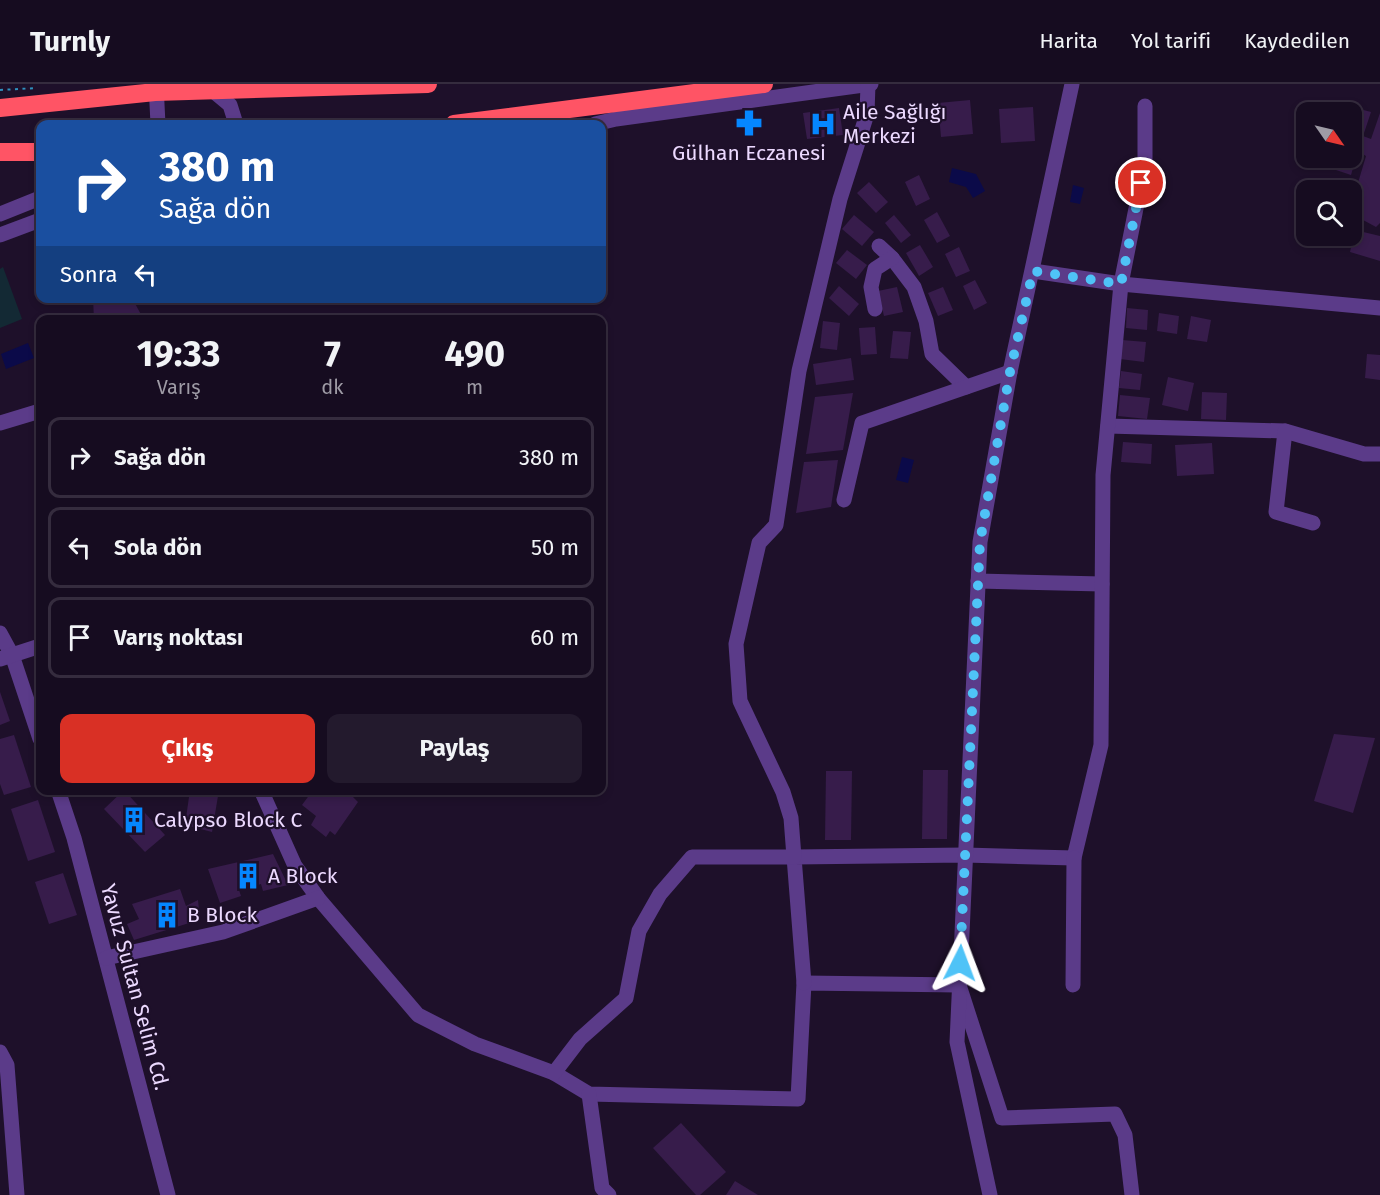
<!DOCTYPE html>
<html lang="tr">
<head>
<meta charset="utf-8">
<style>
	body { margin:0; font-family:"Fira Sans",sans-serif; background:#231a2d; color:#f1f3f6; height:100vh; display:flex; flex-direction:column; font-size:22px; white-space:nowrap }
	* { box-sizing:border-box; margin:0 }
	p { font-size:20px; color:#9e9ba5 }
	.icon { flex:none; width:33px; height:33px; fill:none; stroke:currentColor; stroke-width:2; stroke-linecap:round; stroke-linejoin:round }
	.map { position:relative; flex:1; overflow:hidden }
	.sheet { position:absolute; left:36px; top:231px; width:570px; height:480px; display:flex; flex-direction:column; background:#160c20; border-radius:12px; box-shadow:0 3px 9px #0003,0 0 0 2px #352c3e }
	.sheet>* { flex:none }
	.banner { position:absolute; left:36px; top:36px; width:570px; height:183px; border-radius:12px; box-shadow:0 3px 9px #0003,0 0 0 2px #352c3e; background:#1a4fa0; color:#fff; overflow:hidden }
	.needle { width:39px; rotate:124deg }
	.fabs { position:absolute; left:1296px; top:18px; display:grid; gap:12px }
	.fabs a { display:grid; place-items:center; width:66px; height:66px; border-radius:12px; background:#160c20; box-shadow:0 3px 9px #0003,0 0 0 2px #352c3e; font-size:30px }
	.pin { position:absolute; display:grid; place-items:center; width:51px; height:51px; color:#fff; margin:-26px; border:3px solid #fff; border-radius:50%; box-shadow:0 2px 6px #0007 }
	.me { position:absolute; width:66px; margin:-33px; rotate:3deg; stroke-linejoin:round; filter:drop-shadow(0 0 4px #0008) }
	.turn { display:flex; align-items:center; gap:21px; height:126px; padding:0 24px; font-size:27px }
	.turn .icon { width:78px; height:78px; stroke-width:2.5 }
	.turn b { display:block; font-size:42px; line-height:51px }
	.then { display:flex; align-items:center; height:57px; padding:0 24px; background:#0003; gap:12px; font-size:22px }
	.eta { display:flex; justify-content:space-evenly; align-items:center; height:102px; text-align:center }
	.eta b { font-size:36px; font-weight:700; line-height:42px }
	.action { display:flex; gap:12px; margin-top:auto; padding:12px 24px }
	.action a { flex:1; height:69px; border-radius:12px; background:#d93025; color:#fff; font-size:24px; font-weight:700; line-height:69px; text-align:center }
	.action a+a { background:#231a2d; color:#f1f3f6 }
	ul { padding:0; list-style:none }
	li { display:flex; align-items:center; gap:18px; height:81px; margin:0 12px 9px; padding:0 12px; border:3px solid #352c3e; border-radius:12px }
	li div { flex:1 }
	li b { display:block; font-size:22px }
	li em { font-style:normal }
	header { display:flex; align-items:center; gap:36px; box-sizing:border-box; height:84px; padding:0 30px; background:#160c20; border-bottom:2px solid #352c3e }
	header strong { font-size:28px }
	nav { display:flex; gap:33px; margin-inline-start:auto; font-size:21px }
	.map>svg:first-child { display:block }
</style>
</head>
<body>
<header>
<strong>Turnly</strong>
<nav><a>Harita</a><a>Yol tarifi</a><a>Kaydedilen</a></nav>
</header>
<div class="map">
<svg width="1380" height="1111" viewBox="0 0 1380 1111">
	<rect width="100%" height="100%" fill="#1e102a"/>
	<path fill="#132934" d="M3 183 22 235 0 244V185Z"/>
	<g fill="#0b0a49">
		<path d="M952 84 976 90 985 107 973 114 966 103 949 98Z"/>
		<path d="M1073 101 1084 104 1080 120 1070 118Z"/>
		<path d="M28 259 34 274 6 285 1 270Z"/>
		<path d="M902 373 914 376 908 399 896 396Z"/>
	</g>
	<g fill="#371c4b">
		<path d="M970 16 973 50 941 53 938 19Z"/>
		<path d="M1033 23 1035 57 1001 59 999 25Z"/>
		<path d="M839 24 843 51 807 55 803 29Z"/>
		<path d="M1356 24 1371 28 1363 52 1371 55 1380 29V139L1376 143 1352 130V119L1366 72 1358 67 1351 91 1336 86 1339 75 1336 74H1352V34Z"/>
		<path d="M919 91 930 115 916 122 905 98Z"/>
		<path d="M869 98 888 118 876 129 857 109Z"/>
		<path d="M937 128 950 152 937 159 924 136Z"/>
		<path d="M854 131 874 148 862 162 842 145Z"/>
		<path d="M894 131 911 151 901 159 885 139Z"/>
		<path d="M1355 146 1380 152V177L1350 168Z"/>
		<path d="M920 161 933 183 919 192 906 169Z"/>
		<path d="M959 163 970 187 956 193 945 170Z"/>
		<path d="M847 166 867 181 856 195 836 179Z"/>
		<path d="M975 196 987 219 974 226 963 202Z"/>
		<path d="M839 202 859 220 849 232 829 214Z"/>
		<path d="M897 203 903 228 884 232 878 207Z"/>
		<path d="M943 203 953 226 938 232 928 209Z"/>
		<path d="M93 214H132L144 236H94Z"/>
		<path d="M1127 224 1148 226 1147 246 1126 244Z"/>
		<path d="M1159 229 1179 232 1177 250 1157 247Z"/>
		<path d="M1191 232 1211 236 1207 258 1187 255Z"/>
		<path d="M823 237 840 239 837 266 820 264Z"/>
		<path d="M875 243 877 270 861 271 859 244Z"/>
		<path d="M893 247 911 248 908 275 890 274Z"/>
		<path d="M1122 256 1146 258 1144 278 1120 275Z"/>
		<path d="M1367 270 1380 271V296L1365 294Z"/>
		<path d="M851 274 854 296 816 301 813 280Z"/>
		<path d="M1121 287 1142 290 1140 306 1119 304Z"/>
		<path d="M1168 293 1194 299 1188 327 1162 321Z"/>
		<path d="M1202 308 1227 309 1226 336 1201 335Z"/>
		<path d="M853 309 843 366 806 370 815 313Z"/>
		<path d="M1120 311 1150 314 1147 335 1118 332Z"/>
		<path d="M1123 358 1152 360 1151 380 1121 378Z"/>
		<path d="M1212 359 1214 390 1177 392 1175 361Z"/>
		<path d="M838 376 831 423 796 429 804 378Z"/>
		<path d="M0 608 10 637 0 641Z"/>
		<path d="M1334 650 1375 654 1353 729 1314 717Z"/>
		<path d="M14 651 31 703 4 711 0 700V655Z"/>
		<path d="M923 686H948L947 755H922Z"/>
		<path d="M826 687H852L851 756H825Z"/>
		<path d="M124 706 165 751 145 768 104 725Z"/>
		<path d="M190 706H219L212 748 185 741Z"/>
		<path d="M313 706H359L353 713 358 718 335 751 330 747 326 753 311 741 316 732 302 721Z"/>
		<path d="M38 716 55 768 28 777 11 725Z"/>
		<path d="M273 770 288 801 263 807 261 800 239 806 241 812 220 819 208 785Z"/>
		<path d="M63 789 77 831 49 840 35 798Z"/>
		<path d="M180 805 186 822 198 816 199 826 196 827 199 836 134 856 127 840 139 835 132 820Z"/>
		<path d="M681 1039 726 1088 700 1111H696L653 1064Z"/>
		<path d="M735 1097 758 1111H726Z"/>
	</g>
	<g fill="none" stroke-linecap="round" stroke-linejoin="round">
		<path stroke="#2f90bd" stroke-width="2" stroke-dasharray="3 4.5" stroke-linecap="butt" d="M0 6 37 4"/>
		<g stroke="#5b3b89" stroke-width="15">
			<path d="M156 0 158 40"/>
			<path d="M212 6 230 21 236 40"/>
			<path d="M595 40 616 35 871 0"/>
			<path d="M0 130 40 114"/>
			<path d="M0 151 40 136"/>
			<path d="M879 162 892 174 914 203 926 237 932 270 966 303"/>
			<path d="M1033 187 1121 200 1380 224"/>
			<path d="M875 225 871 203 875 185 892 174"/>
			<path d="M0 339 40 327"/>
			<path d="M1108 342 1285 347"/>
			<path d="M844 416 862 339 1010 288"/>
			<path d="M1313 439 1276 428 1285 347 1364 370H1380"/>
			<path d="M978 497 1102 500"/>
			<path d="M0 549 12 571 40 655"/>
			<path d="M0 575 40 562"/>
			<path d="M58 706 74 754 168 1111"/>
			<path d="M261 706 295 782 318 814 418 931 475 960 554 989 589 1010 798 1015 804 899 959 901 1002 1034 1115 1030 1125 1051 1132 1111"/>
			<path d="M106 874 223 848 318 814"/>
			<path d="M804 899 794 773 965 771 1074 774 1101 661 1103 391 1121 200 1145 79V22"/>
			<path d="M1073 901 1074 774"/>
			<path d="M0 968 7 981 17 1111"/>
			<path d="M554 989 580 955 626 914 639 847 660 810 692 773H794L791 734 783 708 740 617 736 560 759 459 776 441 799 287 840 115 867 30 868 0"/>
			<path d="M589 1010 602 1104 609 1111"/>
			<path d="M990 1111 957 958 980 458 1010 288 1072 0"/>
		</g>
		<g stroke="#ff5465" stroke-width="18">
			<path d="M0 24 155 8 428 0"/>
			<path d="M454 40 764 0"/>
			<path d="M0 68H40"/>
		</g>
	</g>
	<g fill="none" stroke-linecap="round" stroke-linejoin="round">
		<path stroke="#4fc3f7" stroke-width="10" stroke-dasharray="0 18" d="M960 879 980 458 1010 288 1033 187 1121 200 1141 99"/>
	</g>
	<defs>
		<g id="pharmacy-bare" transform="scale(2.07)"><path d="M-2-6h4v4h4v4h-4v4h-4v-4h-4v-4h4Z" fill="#0587ff" stroke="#1e102a" stroke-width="2.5" paint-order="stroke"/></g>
		<g id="hospital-bare" transform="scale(2.07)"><path d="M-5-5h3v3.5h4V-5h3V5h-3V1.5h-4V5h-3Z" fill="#0587ff" stroke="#1e102a" stroke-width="2.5" paint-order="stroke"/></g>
		<g id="building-bare" transform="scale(2.07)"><path d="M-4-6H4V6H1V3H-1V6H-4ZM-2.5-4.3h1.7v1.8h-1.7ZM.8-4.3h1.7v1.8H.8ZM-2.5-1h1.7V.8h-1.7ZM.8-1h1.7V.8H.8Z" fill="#0587ff" stroke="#1e102a" stroke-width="2.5" paint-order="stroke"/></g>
	</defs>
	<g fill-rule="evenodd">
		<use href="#pharmacy-bare" x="749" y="39"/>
		<use href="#hospital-bare" x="823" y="40"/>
		<use href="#building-bare" x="134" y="736"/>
		<use href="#building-bare" x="248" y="792"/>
		<use href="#building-bare" x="167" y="831"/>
	</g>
	<g text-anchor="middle" stroke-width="4.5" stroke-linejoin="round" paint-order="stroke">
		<g font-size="21" fill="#ecd9ff" stroke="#1e102a" text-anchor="start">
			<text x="843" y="35">Aile Sağlığı<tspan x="843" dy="24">Merkezi</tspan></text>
			<text x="749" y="76" text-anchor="middle">Gülhan Eczanesi</text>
			<text x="154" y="743">Calypso Block C</text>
			<text x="268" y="799">A Block</text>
			<text x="187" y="838">B Block</text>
		</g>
		<g font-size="21" fill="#ecd9ff" stroke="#1e102a">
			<text transform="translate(135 903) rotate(75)" y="7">Yavuz Sultan Selim Cd.</text>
		</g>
	</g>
</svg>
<div class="fabs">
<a><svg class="needle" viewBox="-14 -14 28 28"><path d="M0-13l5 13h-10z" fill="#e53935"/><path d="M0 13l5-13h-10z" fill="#9e9ba5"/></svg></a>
<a><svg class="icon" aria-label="search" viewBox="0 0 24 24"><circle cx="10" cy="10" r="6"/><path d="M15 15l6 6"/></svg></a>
</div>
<div class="pin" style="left:1141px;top:99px;background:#d93025"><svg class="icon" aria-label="arrive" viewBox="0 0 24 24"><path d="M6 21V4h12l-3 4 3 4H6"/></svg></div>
<svg class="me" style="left:960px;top:879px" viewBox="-20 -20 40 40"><path d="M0-17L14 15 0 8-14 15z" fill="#4fc3f7" stroke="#fff" stroke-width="4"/></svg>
<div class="banner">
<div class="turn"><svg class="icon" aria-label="right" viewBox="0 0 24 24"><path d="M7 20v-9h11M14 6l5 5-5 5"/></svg><div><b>380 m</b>Sağa dön</div></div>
<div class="then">Sonra<svg class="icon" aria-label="left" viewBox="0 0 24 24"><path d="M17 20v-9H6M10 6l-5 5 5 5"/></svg></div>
</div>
<section class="sheet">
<div class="eta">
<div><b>19:33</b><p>Varış</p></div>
<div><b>7</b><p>dk</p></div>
<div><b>490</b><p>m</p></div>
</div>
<ul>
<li><svg class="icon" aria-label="right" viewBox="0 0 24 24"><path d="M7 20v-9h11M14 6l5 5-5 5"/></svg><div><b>Sağa dön</b></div><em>380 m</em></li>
<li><svg class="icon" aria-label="left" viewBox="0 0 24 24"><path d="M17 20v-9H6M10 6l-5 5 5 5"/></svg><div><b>Sola dön</b></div><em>50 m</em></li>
<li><svg class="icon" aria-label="arrive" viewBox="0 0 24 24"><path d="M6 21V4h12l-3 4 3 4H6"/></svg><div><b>Varış noktası</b></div><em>60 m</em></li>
</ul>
<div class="action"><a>Çıkış</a><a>Paylaş</a></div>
</section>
</div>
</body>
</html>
